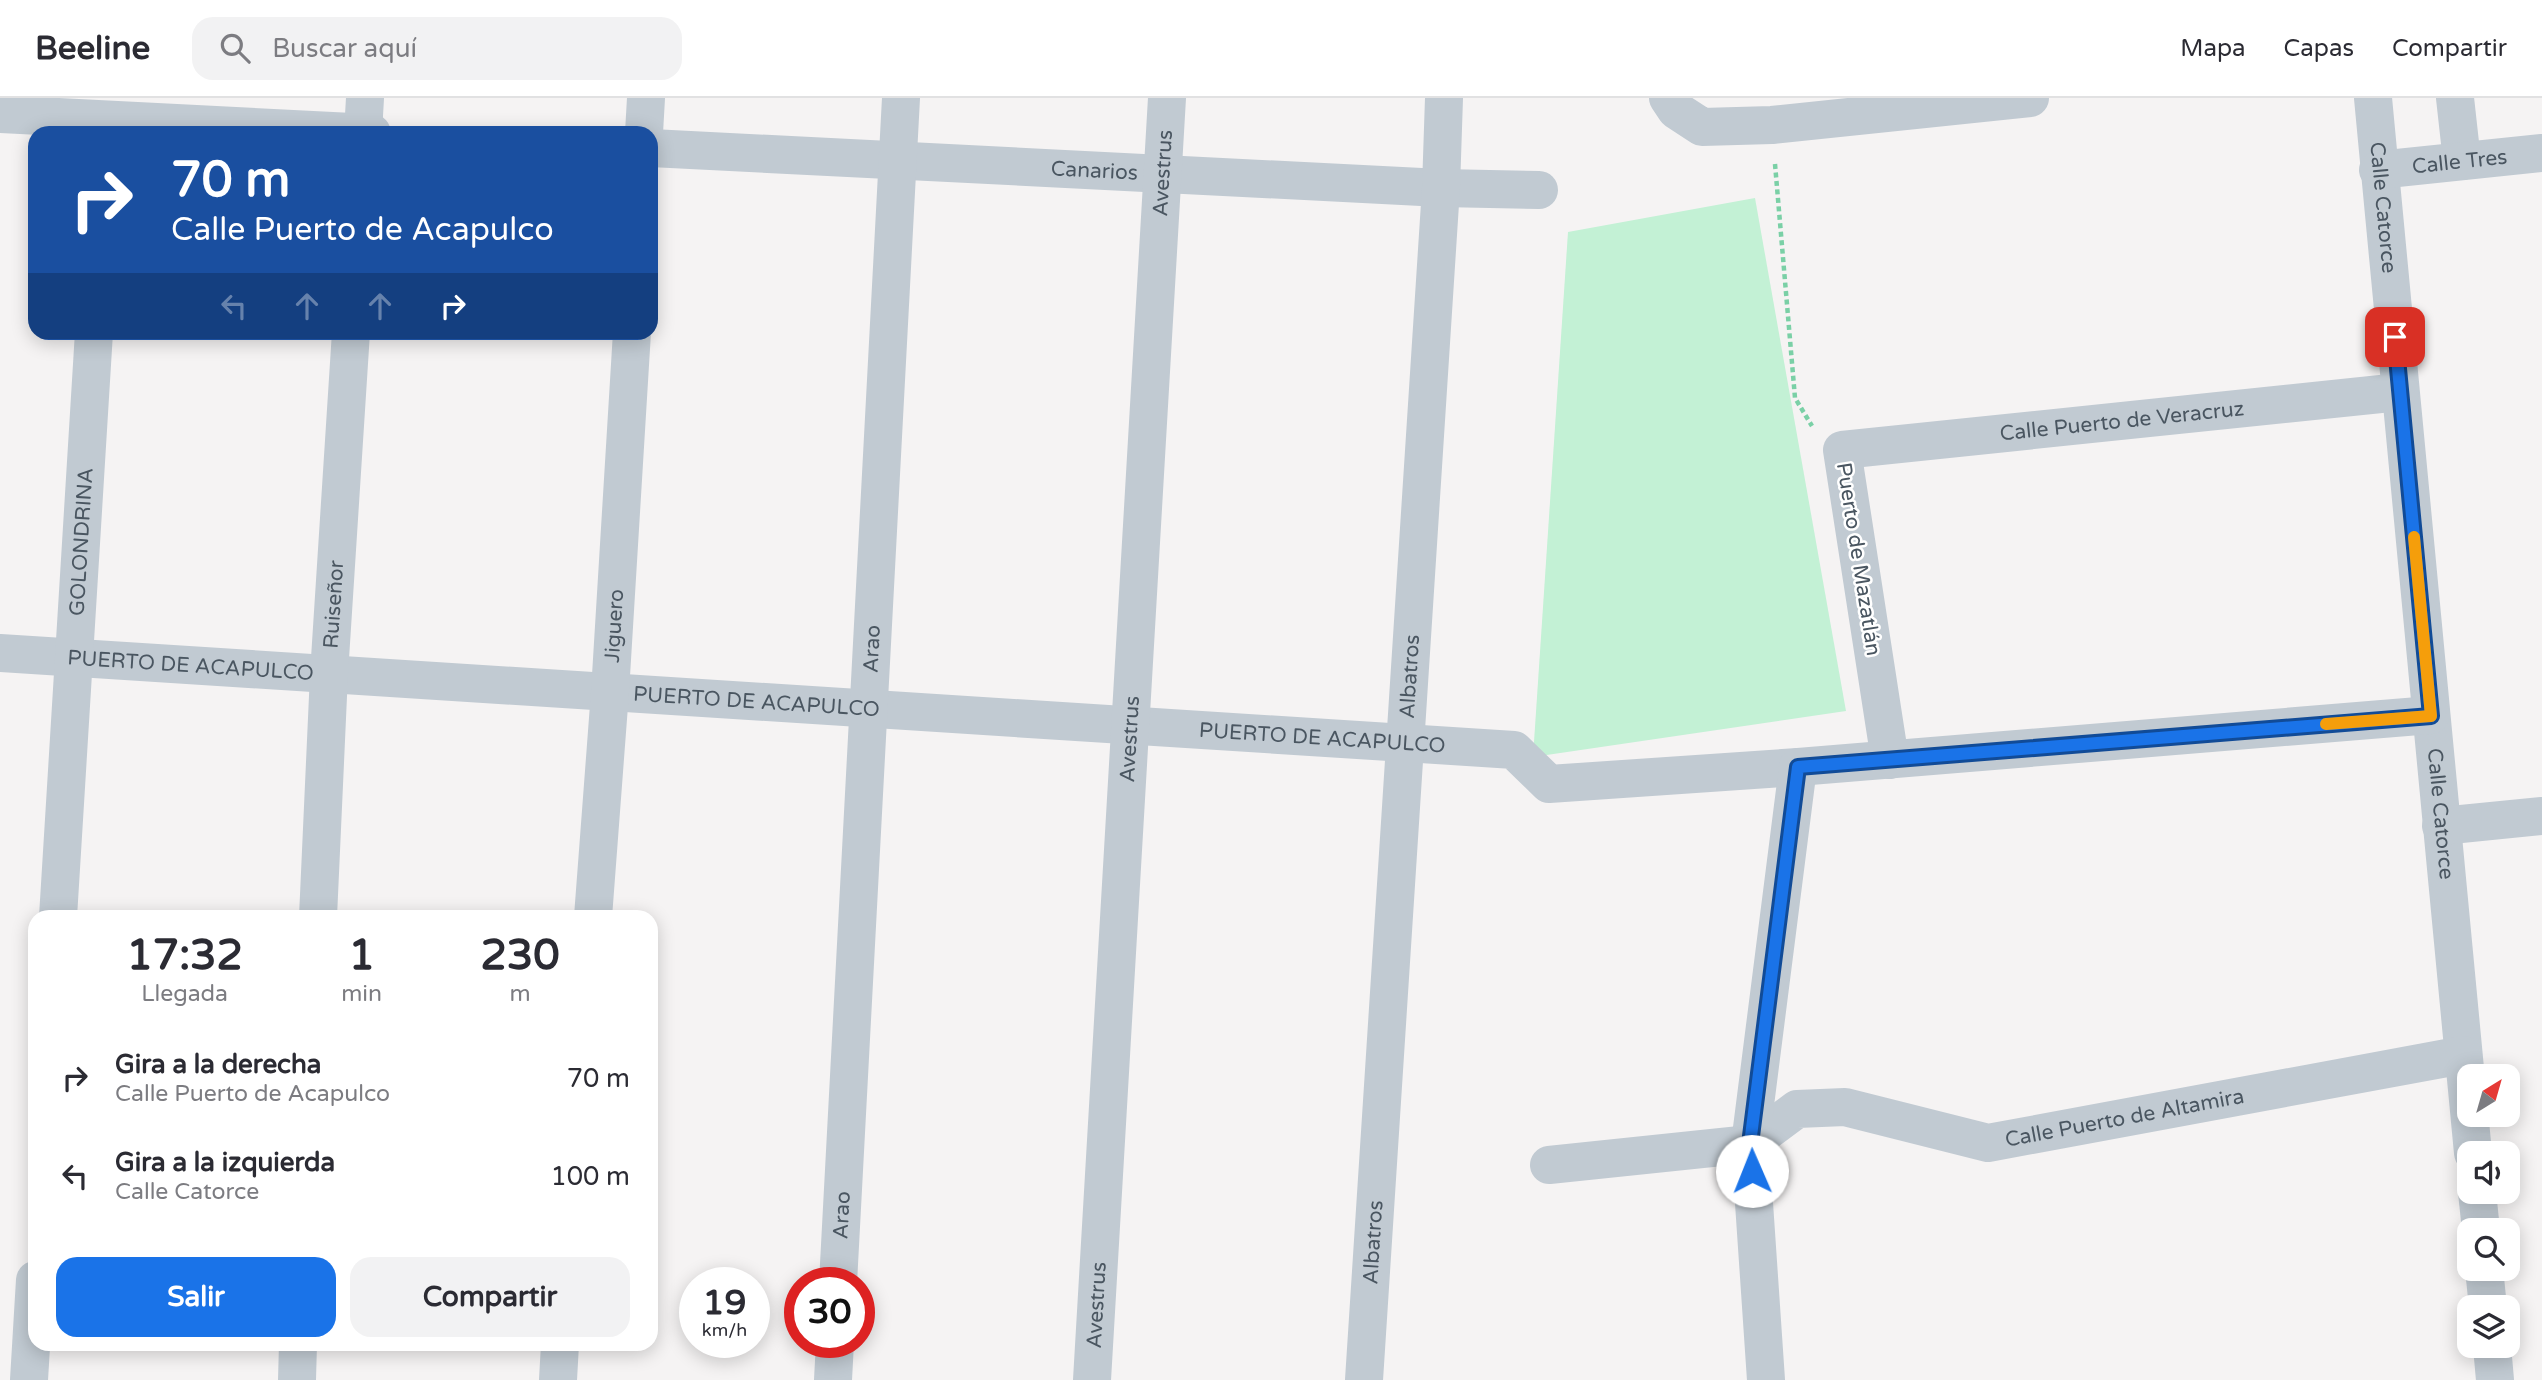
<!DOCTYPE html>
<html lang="es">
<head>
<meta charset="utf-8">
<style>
	body { margin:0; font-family:"Varela Round",sans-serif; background:#f2f2f3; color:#2b2b33; height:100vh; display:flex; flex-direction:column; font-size:26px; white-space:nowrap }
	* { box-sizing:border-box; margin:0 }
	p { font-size:23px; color:#7c7c81 }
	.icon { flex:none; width:38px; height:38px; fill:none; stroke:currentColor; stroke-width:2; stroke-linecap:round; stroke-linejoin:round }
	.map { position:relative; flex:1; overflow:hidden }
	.details { position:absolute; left:28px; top:812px; width:630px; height:441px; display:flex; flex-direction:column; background:#fff; border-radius:21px; box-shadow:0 4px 18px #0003 }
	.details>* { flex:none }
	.guide { position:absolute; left:28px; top:28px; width:630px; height:214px; border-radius:21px; box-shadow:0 4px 18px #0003; background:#1a4fa0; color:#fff; overflow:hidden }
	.needle { width:46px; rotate:37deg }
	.fabs { position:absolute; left:2457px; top:966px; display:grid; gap:14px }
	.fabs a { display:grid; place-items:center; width:63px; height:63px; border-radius:14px; background:#fff; box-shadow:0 4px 18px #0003; font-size:35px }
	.speed { position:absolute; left:679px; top:1169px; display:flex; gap:14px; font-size:35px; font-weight:700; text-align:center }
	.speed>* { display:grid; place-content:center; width:91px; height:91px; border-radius:50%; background:#fff; box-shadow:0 4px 18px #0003; line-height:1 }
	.speed small { font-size:18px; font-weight:400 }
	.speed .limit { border:10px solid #d22; background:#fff; color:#111 }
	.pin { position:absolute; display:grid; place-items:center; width:60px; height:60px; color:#fff; margin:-30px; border-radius:14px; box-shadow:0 4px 10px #0006 }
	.me { position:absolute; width:77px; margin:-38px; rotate:359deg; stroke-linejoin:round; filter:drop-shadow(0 0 5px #0008) }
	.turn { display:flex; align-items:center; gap:24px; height:147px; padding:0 28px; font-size:32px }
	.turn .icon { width:91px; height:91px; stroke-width:2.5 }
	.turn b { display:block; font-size:49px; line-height:60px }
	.lanes { display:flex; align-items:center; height:66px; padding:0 28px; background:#0003; justify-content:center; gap:35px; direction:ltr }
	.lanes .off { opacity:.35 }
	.eta { display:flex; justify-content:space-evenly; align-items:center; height:119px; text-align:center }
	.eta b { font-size:42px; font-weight:700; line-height:49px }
	.button { display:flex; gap:14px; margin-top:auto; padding:14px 28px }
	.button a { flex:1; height:80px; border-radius:21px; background:#1a73e8; color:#fff; font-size:28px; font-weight:700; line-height:80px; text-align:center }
	.button a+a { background:#f2f2f3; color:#2b2b33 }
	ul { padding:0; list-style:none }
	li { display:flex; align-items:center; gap:21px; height:98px; padding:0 28px }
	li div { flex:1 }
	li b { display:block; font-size:26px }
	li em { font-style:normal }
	header { display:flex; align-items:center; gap:42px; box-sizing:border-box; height:98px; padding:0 35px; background:#fff; border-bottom:2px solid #e1e1e2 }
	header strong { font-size:33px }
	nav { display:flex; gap:38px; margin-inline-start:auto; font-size:24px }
	.search { width:490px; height:63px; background:#f2f2f3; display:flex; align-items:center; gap:18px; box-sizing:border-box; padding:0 24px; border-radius:21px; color:#7c7c81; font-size:26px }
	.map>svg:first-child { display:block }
</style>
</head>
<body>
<header>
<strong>Beeline</strong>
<div class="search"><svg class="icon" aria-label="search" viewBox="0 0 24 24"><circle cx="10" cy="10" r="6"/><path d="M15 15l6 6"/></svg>Buscar aquí</div>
<nav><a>Mapa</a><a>Capas</a><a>Compartir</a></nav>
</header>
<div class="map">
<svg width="2542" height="1282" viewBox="0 0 2542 1282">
	<rect width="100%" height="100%" fill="#f5f3f3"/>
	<path fill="#c3f1d5" d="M1755 100 1846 613 1533 659 1568 134Z"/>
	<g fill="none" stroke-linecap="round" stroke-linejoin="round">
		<path stroke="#7ad0a6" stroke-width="4.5" stroke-dasharray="5 3.5" stroke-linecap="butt" d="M1775 66 1795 300 1812 328"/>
		<g stroke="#c1cad2" stroke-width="38">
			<path d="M1668 0 1676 12 1702 29 1772 27 2030 0"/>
			<path id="s1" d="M2373 0 2473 1055"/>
			<path d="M2455 0 2462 63"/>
			<path d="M0 16 372 35"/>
			<path d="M363 35 365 0"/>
			<path d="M644 35 646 0"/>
			<path id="s2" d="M651 50 1441 90 1539 92"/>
			<path id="s3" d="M2378 72 2542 55"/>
			<path id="s4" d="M0 555 1514 652 1549 686 1798 669 2431 617"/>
			<path id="s5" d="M1890 662 1842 352 2400 294"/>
			<path d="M2441 728 2542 718"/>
			<path id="s6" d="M58 819 94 234"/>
			<path id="s7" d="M318 819 329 576 351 234"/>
			<path id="s8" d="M593 819 610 594 632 234"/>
			<path id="s9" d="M1549 1067 1750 1046 1797 1011 1845 1009 1988 1045 2463 957"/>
			<path d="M2477 1094 2481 1132"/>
			<path d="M2484 1171 2488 1209"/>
			<path id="s10" d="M838 1185 901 0"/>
			<path d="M2492 1248 2495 1282"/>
			<path d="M29 1282 35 1182"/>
			<path d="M297 1282 298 1246"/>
			<path d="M558 1282 560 1246"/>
			<path d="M833 1282 835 1244"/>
			<path id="s11" d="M1092 1282 1167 0"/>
			<path id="s12" d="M1364 1282 1441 90 1444 0"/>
			<path d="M1766 1282 1750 1046 1798 669"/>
		</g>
	</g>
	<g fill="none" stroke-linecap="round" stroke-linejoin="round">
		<g stroke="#114b97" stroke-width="18">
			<path id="route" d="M1752 1073 1750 1046 1798 669 2431 618 2395 239"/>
		</g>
		<use href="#route" stroke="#1a73e8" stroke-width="12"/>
		<path stroke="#f59e0b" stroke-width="12" d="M2326 626 2431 618 2414 439"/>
	</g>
	<g text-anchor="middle" stroke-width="5" stroke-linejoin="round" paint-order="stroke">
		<g font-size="21" fill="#4a5661" stroke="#fff">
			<text dy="7" stroke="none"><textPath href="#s3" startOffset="82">Calle Tres</textPath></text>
			<text dy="7" stroke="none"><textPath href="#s2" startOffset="444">Canarios</textPath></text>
			<text dy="7" stroke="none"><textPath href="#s11" startOffset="1209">Avestrus</textPath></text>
			<text dy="7" stroke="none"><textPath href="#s1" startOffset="110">Calle Catorce</textPath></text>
			<text dy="7" stroke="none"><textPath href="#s5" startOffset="595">Calle Puerto de Veracruz</textPath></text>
			<text dy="7" stroke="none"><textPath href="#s6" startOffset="376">GOLONDRINA</textPath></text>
			<text transform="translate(1859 461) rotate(81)" y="7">Puerto de Mazatlán</text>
			<text dy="7" stroke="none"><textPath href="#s7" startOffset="313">Ruiseñor</textPath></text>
			<text dy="7" stroke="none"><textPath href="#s8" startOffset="292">Jiguero</textPath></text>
			<text dy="7" stroke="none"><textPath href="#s10" startOffset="635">Arao</textPath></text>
			<text dy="7" stroke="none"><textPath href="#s4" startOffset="191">PUERTO DE ACAPULCO</textPath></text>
			<text dy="7" stroke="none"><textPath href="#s12" startOffset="705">Albatros</textPath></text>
			<text dy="7" stroke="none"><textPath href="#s4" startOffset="758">PUERTO DE ACAPULCO</textPath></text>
			<text dy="7" stroke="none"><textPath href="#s4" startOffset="1325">PUERTO DE ACAPULCO</textPath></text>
			<text dy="7" stroke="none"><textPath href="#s11" startOffset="642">Avestrus</textPath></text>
			<text dy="7" stroke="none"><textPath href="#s1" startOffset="719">Calle Catorce</textPath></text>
			<text dy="7" stroke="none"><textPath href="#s9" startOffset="595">Calle Puerto de Altamira</textPath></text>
			<text dy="7" stroke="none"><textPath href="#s10" startOffset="68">Arao</textPath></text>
			<text dy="7" stroke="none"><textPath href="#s12" startOffset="138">Albatros</textPath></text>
			<text dy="7" stroke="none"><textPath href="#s11" startOffset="75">Avestrus</textPath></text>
		</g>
	</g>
</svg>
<div class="fabs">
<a><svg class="needle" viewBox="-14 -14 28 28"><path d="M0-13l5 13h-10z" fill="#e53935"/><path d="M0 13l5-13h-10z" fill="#7c7c81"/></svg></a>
<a><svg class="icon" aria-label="sound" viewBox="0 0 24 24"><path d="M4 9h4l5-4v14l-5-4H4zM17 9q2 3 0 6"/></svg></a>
<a><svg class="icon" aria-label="search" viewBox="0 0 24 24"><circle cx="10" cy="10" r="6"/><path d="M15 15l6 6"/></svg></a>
<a><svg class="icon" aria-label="layers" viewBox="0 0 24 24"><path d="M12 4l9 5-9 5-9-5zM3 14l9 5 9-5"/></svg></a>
</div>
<div class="speed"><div>19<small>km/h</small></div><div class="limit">30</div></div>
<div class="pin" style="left:2395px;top:239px;background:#d93025"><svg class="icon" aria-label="arrive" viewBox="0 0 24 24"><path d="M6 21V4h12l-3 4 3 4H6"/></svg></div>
<svg class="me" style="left:1752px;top:1073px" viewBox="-20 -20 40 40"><circle r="19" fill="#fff"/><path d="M0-13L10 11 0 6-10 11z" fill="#1a73e8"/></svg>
<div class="guide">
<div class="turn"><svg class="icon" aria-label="right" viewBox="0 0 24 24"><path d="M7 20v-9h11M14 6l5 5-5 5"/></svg><div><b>70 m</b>Calle Puerto de Acapulco</div></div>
<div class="lanes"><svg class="icon off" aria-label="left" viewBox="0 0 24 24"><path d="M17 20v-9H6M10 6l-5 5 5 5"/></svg><svg class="icon off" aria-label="ahead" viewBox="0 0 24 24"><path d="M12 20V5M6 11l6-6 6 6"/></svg><svg class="icon off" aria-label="ahead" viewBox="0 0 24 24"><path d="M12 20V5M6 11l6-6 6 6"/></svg><svg class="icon" aria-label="right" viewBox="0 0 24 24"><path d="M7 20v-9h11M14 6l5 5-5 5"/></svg></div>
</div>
<section class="details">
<div class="eta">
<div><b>17:32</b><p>Llegada</p></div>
<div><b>1</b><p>min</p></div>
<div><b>230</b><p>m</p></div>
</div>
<ul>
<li><svg class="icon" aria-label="right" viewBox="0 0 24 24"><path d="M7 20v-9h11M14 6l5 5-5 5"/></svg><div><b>Gira a la derecha</b><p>Calle Puerto de Acapulco</p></div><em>70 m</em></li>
<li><svg class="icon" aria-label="left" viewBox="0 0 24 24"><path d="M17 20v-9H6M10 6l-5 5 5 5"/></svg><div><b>Gira a la izquierda</b><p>Calle Catorce</p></div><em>100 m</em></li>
</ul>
<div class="button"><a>Salir</a><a>Compartir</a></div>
</section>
</div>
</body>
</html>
